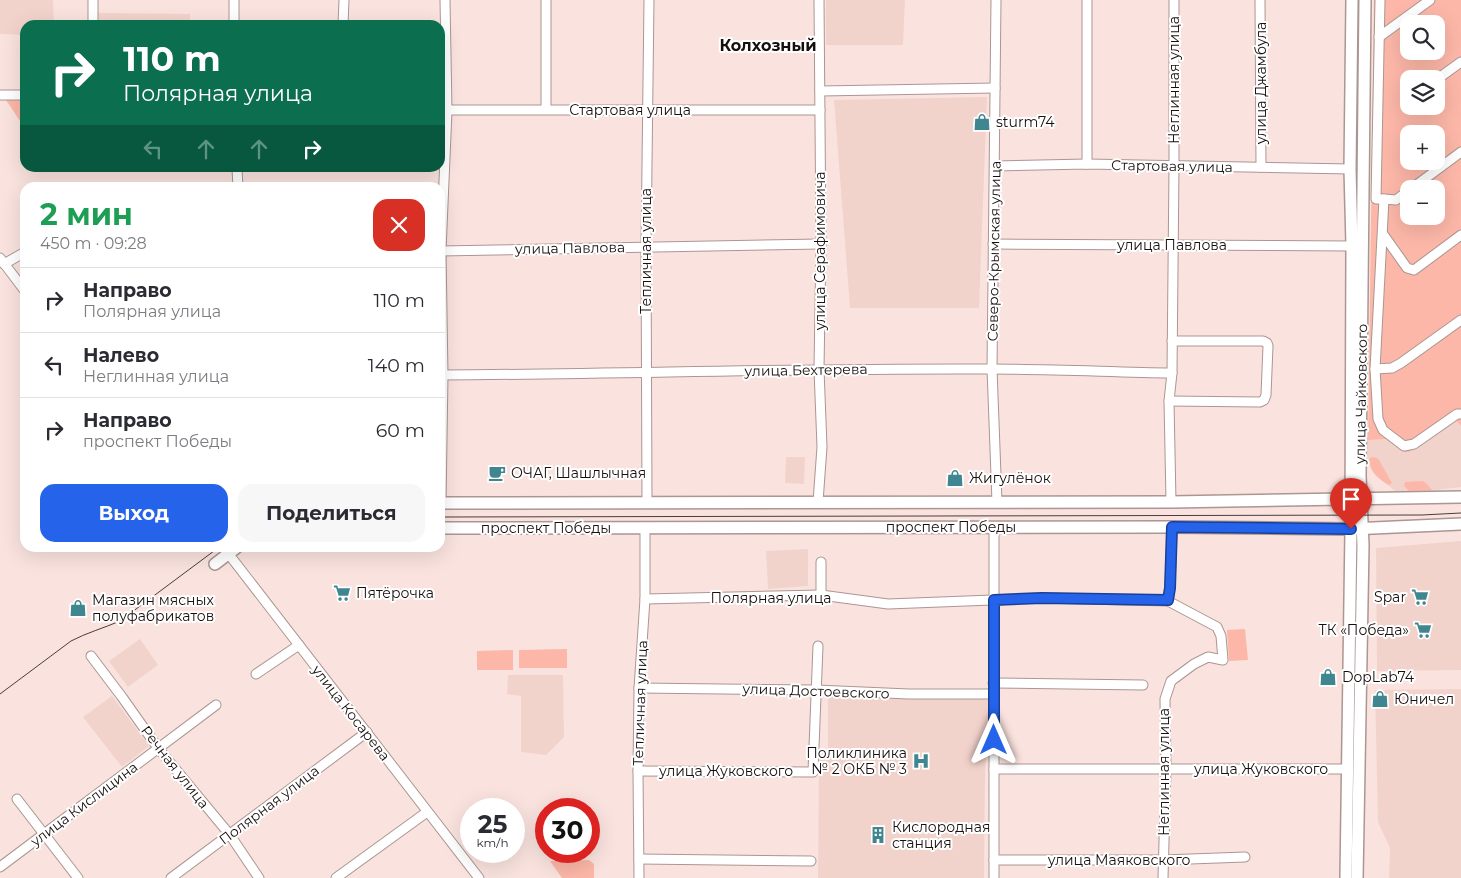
<!DOCTYPE html>
<html lang="ru">
<head>
<meta charset="utf-8">
<style>
	body { margin:0; font-family:Montserrat,sans-serif; background:#f7f7f7; color:#2b2b33; height:100vh; display:flex; flex-direction:column; font-size:19px; white-space:nowrap }
	* { box-sizing:border-box; margin:0 }
	p { font-size:16px; color:#7c7c81 }
	.icon { flex:none; width:28px; height:28px; fill:none; stroke:currentColor; stroke-width:2; stroke-linecap:round; stroke-linejoin:round }
	.map { position:relative; flex:1; overflow:hidden }
	.drawer { position:absolute; left:20px; top:182px; width:425px; height:370px; display:flex; flex-direction:column; background:#fff; border-radius:15px; box-shadow:0 5px 20px #0002 }
	.drawer>* { flex:none }
	.banner { position:absolute; left:20px; top:20px; width:425px; height:152px; border-radius:15px; box-shadow:0 5px 20px #0002; background:#0b6e4f; color:#fff; overflow:hidden }
	.controls { position:absolute; left:1400px; top:15px; display:grid; gap:10px }
	.controls a { display:grid; place-items:center; width:45px; height:45px; border-radius:10px; background:#fff; box-shadow:0 5px 20px #0002; font-size:25px }
	.speed { position:absolute; left:460px; top:798px; display:flex; gap:10px; font-size:25px; font-weight:700; text-align:center }
	.speed>* { display:grid; place-content:center; width:65px; height:65px; border-radius:50%; background:#fff; box-shadow:0 5px 20px #0002; line-height:1 }
	.speed small { font-size:12px; font-weight:400 }
	.speed .limit { border:8px solid #d22; background:#fff; color:#111 }
	.pin { position:absolute; display:grid; place-items:center; width:42px; height:42px; color:#fff; margin:-51px -21px; border-radius:50% 50% 50% 0; rotate:-45deg; box-shadow:0 0 5px #0007 }
	.pin .icon { rotate:45deg }
	.me { position:absolute; width:55px; margin:-28px; rotate:0deg; stroke-linejoin:round; filter:drop-shadow(0 0 4px #0008) }
	.turn { display:flex; align-items:center; gap:18px; height:105px; padding:0 20px; font-size:22px }
	.turn .icon { width:65px; height:65px; stroke-width:2.5 }
	.turn b { display:block; font-size:35px; line-height:42px }
	.lanes { display:flex; align-items:center; height:48px; padding:0 20px; background:#0003; justify-content:center; gap:25px; direction:ltr }
	.lanes .off { opacity:.35 }
	.round { display:grid; place-items:center; flex:none; width:52px; height:52px; border-radius:15px; background:#f7f7f7 }
	.head { display:flex; align-items:center; justify-content:space-between; height:85px; padding:0 20px }
	h1 { font-size:30px; font-weight:700; line-height:38px; color:#1e9e55 }
	.action { display:flex; gap:10px; margin-top:auto; padding:10px 20px }
	.action a { flex:1; height:58px; border-radius:15px; background:#2563eb; color:#fff; font-size:20px; font-weight:700; line-height:58px; text-align:center }
	.action a+a { background:#f7f7f7; color:#2b2b33 }
	ul { padding:0; list-style:none }
	li { display:flex; align-items:center; gap:15px; height:65px; padding:0 20px; border-top:1px solid #e1e1e2 }
	li div { flex:1 }
	li b { display:block; font-size:19px }
	li em { font-style:normal }
	.map>svg:first-child { display:block }
</style>
</head>
<body>
<div class="map">
<svg width="1461" height="878" viewBox="0 0 1461 878">
	<rect width="100%" height="100%" fill="#fae3de"/>
	<g fill="#f2d3cc">
		<path d="M0 0H53L54 25H25V35L0 34Z"/>
		<path d="M826 0H905L903 45H826Z"/>
		<path d="M98 13 190 14V25H99Z"/>
		<path d="M987 97 979 308H850L834 100Z"/>
		<path d="M1454 417 1461 426V487L1427 491H1395L1381 480 1368 463V440L1389 439Z"/>
		<path d="M786 457H805L804 484 785 483Z"/>
		<path d="M1461 541V670L1377 671 1376 548Z"/>
		<path d="M808 549V586L768 589 766 551Z"/>
		<path d="M140 639 158 665 128 687 109 661Z"/>
		<path d="M508 675H563L564 737 546 755 521 752V696L507 694Z"/>
		<path d="M1461 689V878H1389L1390 848 1378 822 1375 690Z"/>
		<path d="M112 696 149 746 122 767 83 717Z"/>
		<path d="M828 697H989L985 776 984 878H818L819 757 826 754 828 747Z"/>
	</g>
	<g fill="#fcb7a8" fill-rule="evenodd">
		<path d="M1374 0H1461V426L1454 418 1436 433 1409 452H1403L1389 439 1368 440ZM1409 24H1436V51H1409ZM1409 79H1436V106H1409ZM1409 134H1436V161H1409ZM1409 189H1436V216H1409Z"/>
		<path d="M25 99V121L22 124 6 100Z"/>
		<path d="M1372 457 1377 458 1379 460 1392 483 1389 485C1378 478 1370 473 1369 459Z"/>
		<path d="M1423 481 1427 484 1432 490 1409 491 1404 486 1405 482Z"/>
		<path d="M1245 629 1248 660 1229 661 1227 630Z"/>
		<path d="M567 649V668H519V650Z"/>
		<path d="M513 650V670H477V651Z"/>
		<path d="M589 860 594 864V878H562L550 861Z"/>
	</g>
	<g fill="none" stroke-linecap="round" stroke-linejoin="round">
		<g stroke="#ab9692" stroke-width="11">
			<g id="minor">
				<path d="M234 0V25"/>
				<path d="M996 0 992 369 997 502"/>
				<path d="M1087 0V164"/>
				<path d="M1260 0 1261 167"/>
				<path d="M1380 0 1376 199H1384L1375 369 1378 419 1383 430 1404 446 1414 444 1457 414H1461"/>
				<path d="M93 25V0"/>
				<path d="M343 25 344 0"/>
				<path d="M1379 37 1430 0"/>
				<path d="M1436 80 1461 62"/>
				<path d="M820 91 995 88"/>
				<path d="M0 95H25"/>
				<path d="M546 109V0"/>
				<path d="M440 110H820"/>
				<path d="M995 166 1087 164 1350 169"/>
				<path d="M237 168 238 188"/>
				<path d="M1411 189 1461 152"/>
				<path d="M1384 199 1396 200 1409 190"/>
				<path d="M1383 234 1407 268 1414 270 1461 235"/>
				<path d="M993 244 1352 246"/>
				<path d="M440 251 821 244"/>
				<path d="M0 258 25 291"/>
				<path d="M4 264 25 252"/>
				<path d="M1375 369 1392 368 1401 363 1461 320"/>
				<path d="M440 375C624 374 807 368 991 369 1051 369 1112 372 1172 373"/>
				<path d="M1169 401 1260 402 1264 400 1266 395 1268 346 1267 343 1263 341H1172"/>
				<path d="M647 502 646 247 649 0"/>
				<path d="M818 502 822 447 819 369 821 244 819 0"/>
				<path d="M1171 502 1169 401 1172 373 1174 166V0"/>
				<path d="M441 503 443 375 441 251 447 111 445 0"/>
				<path d="M224 548 479 878"/>
				<path d="M821 562V595"/>
				<path d="M645 599 821 595 888 604 1042 598 1168 601"/>
				<path d="M91 656 122 697 158 748 230 835 259 878"/>
				<path d="M256 674 299 645"/>
				<path d="M993 683 1143 685"/>
				<path d="M639 688 816 690 909 694H993"/>
				<path d="M994 769H1348"/>
				<path d="M638 771 813 772 818 646"/>
				<path d="M17 799 78 878"/>
				<path d="M639 859 811 861"/>
				<path d="M994 860H1163L1245 857"/>
				<path d="M0 867 216 705"/>
				<path d="M171 878 367 732"/>
				<path d="M336 878 427 812"/>
				<path d="M639 878 638 771 639 688 645 599V528"/>
				<path d="M994 878V527"/>
				<path d="M1163 878 1166 768 1165 699 1171 681 1194 664 1208 657 1223 660 1221 636 1217 627 1168 601 1170 588 1172 527"/>
			</g>
		</g>
		<g stroke="#ab9692" stroke-width="14">
			<g id="major">
				<path d="M440 503 1171 502 1461 497"/>
				<path d="M440 528 1172 527 1351 529 1461 524"/>
				<path d="M215 564 236 548"/>
				<path d="M1346 878 1351 529 1352 246 1350 169 1352 0"/>
				<path d="M1357 878 1363 545 1360 476 1365 0"/>
			</g>
		</g>
		<use href="#minor" stroke="#fff" stroke-width="9"/>
		<use href="#major" stroke="#fff" stroke-width="11"/>
		<g stroke="#483d3b" stroke-width="1">
			<path d="M440 517 1422 515 1461 513"/>
			<path d="M0 694 71 641C86 633 104 628 120 621L218 548"/>
		</g>
	</g>
	<g fill="none" stroke-linecap="round" stroke-linejoin="round">
		<g stroke="#184099" stroke-width="12">
			<path id="route" d="M994 740V600L1042 598 1168 600 1170 588 1172 527 1351 529"/>
		</g>
		<use href="#route" stroke="#2563eb" stroke-width="9"/>
	</g>
	<defs>
		<g id="shop-bare" transform="scale(1.35)"><path d="M-5-2.5h2.3a2.7 3.5 0 0 1 5.4 0H5L5.5 6h-11ZM-1.5-2.5h3a1.5 2.3 0 0 0-3 0Z" fill="#408691" stroke="#fff" stroke-width="2.5" paint-order="stroke"/></g>
		<g id="cafe-bare" transform="scale(1.35)"><path d="M-5.5-4.5H6V0H3Q3 3.5 0 3.5H-2.5Q-5.5 3.5-5.5 0ZM3-3.2v2h1.7v-2ZM-6 4.5H4V6H-6Z" fill="#408691" stroke="#fff" stroke-width="2.5" paint-order="stroke"/></g>
		<g id="supermarket-bare" transform="scale(1.35)"><path d="M-6-5.5h2.5l.6 2H6L4.5 2H-2.5L-4.4-4H-6ZM-1.5 3.2a1.3 1.3 0 1 0 .1 0ZM3 3.2a1.3 1.3 0 1 0 .1 0Z" fill="#408691" stroke="#fff" stroke-width="2.5" paint-order="stroke"/></g>
		<g id="hospital-bare" transform="scale(1.35)"><path d="M-5-5h3v3.5h4V-5h3V5h-3V1.5h-4V5h-3Z" fill="#408691" stroke="#fff" stroke-width="2.5" paint-order="stroke"/></g>
		<g id="building-bare" transform="scale(1.35)"><path d="M-4-6H4V6H1V3H-1V6H-4ZM-2.5-4.3h1.7v1.8h-1.7ZM.8-4.3h1.7v1.8H.8ZM-2.5-1h1.7V.8h-1.7ZM.8-1h1.7V.8H.8Z" fill="#408691" stroke="#fff" stroke-width="2.5" paint-order="stroke"/></g>
	</defs>
	<g fill-rule="evenodd">
		<use href="#shop-bare" x="982" y="122"/>
		<use href="#cafe-bare" x="497" y="473"/>
		<use href="#shop-bare" x="955" y="478"/>
		<use href="#supermarket-bare" x="342" y="593"/>
		<use href="#supermarket-bare" x="1420" y="597"/>
		<use href="#shop-bare" x="78" y="608"/>
		<use href="#supermarket-bare" x="1423" y="630"/>
		<use href="#shop-bare" x="1328" y="677"/>
		<use href="#shop-bare" x="1380" y="699"/>
		<use href="#hospital-bare" x="921" y="761"/>
		<use href="#building-bare" x="878" y="835"/>
	</g>
	<g text-anchor="middle" stroke-width="4" stroke-linejoin="round" paint-order="stroke">
		<g font-size="14" fill="#170f0e" stroke="#fff">
			<text transform="translate(1174 80) rotate(-90)" y="5">Неглинная улица</text>
			<text transform="translate(1261 83) rotate(-90)" y="5">улица Джамбула</text>
			<text x="630" y="115">Стартовая улица</text>
			<text transform="translate(1172 166) rotate(1)" y="5">Стартовая улица</text>
			<text x="1172" y="250">улица Павлова</text>
			<text transform="translate(570 248) rotate(-1)" y="5">улица Павлова</text>
			<text transform="translate(646 251) rotate(-90)" y="5">Тепличная улица</text>
			<text transform="translate(820 251) rotate(-90)" y="5">улица Серафимовича</text>
			<text transform="translate(994 251) rotate(-89)" y="5">Северо-Крымская улица</text>
			<text transform="translate(806 370) rotate(-1)" y="5">улица Бехтерева</text>
			<text transform="translate(1361 394) rotate(-89)" y="5">улица Чайковского</text>
			<text x="951" y="532">проспект Победы</text>
			<text x="546" y="533">проспект Победы</text>
			<text x="771" y="603">Полярная улица</text>
			<text transform="translate(816 691) rotate(2)" y="5">улица Достоевского</text>
			<text transform="translate(640 703) rotate(-88)" y="5">Тепличная улица</text>
			<text transform="translate(351 713) rotate(52)" y="5">улица Косарева</text>
			<text transform="translate(175 767) rotate(52)" y="5">Речная улица</text>
			<text x="1261" y="774">улица Жуковского</text>
			<text x="726" y="776">улица Жуковского</text>
			<text transform="translate(1164 772) rotate(-90)" y="5">Неглинная улица</text>
			<text transform="translate(84 804) rotate(-37)" y="5">улица Кислицина</text>
			<text transform="translate(269 805) rotate(-37)" y="5">Полярная улица</text>
			<text x="1119" y="865">улица Маяковского</text>
		</g>
		<g font-size="14" fill="#170f0e" stroke="#fff" text-anchor="start">
			<text x="996" y="127">sturm74</text>
			<text x="511" y="478">ОЧАГ, Шашлычная</text>
			<text x="969" y="483">Жигулёнок</text>
			<text x="356" y="598">Пятёрочка</text>
			<text x="1406" y="602" text-anchor="end">Spar</text>
			<text x="92" y="605">Магазин мясных<tspan x="92" dy="16">полуфабрикатов</tspan></text>
			<text x="1409" y="635" text-anchor="end">ТК «Победа»</text>
			<text x="1342" y="682">DopLab74</text>
			<text x="1394" y="704">Юничел</text>
			<text x="907" y="758" text-anchor="end">Поликлиника<tspan x="907" dy="16">№ 2 ОКБ № 3</tspan></text>
			<text x="892" y="832">Кислородная<tspan x="892" dy="16">станция</tspan></text>
		</g>
		<g font-size="16" font-weight="bold" fill="#170f0e" stroke="#fff">
			<text x="768" y="51">Колхозный</text>
		</g>
	</g>
</svg>
<div class="controls">
<a><svg class="icon" aria-label="search" viewBox="0 0 24 24"><circle cx="10" cy="10" r="6"/><path d="M15 15l6 6"/></svg></a>
<a><svg class="icon" aria-label="layers" viewBox="0 0 24 24"><path d="M12 4l9 5-9 5-9-5zM3 14l9 5 9-5"/></svg></a>
<a>+</a>
<a>−</a>
</div>
<div class="speed"><div>25<small>km/h</small></div><div class="limit">30</div></div>
<div class="pin" style="left:1351px;top:529px;background:#d93025"><svg class="icon" aria-label="arrive" viewBox="0 0 24 24"><path d="M6 21V4h12l-3 4 3 4H6"/></svg></div>
<svg class="me" style="left:994px;top:740px" viewBox="-20 -20 40 40"><path d="M0-17L14 15 0 8-14 15z" fill="#2563eb" stroke="#fff" stroke-width="4"/></svg>
<div class="banner">
<div class="turn"><svg class="icon" aria-label="right" viewBox="0 0 24 24"><path d="M7 20v-9h11M14 6l5 5-5 5"/></svg><div><b>110 m</b>Полярная улица</div></div>
<div class="lanes"><svg class="icon off" aria-label="left" viewBox="0 0 24 24"><path d="M17 20v-9H6M10 6l-5 5 5 5"/></svg><svg class="icon off" aria-label="ahead" viewBox="0 0 24 24"><path d="M12 20V5M6 11l6-6 6 6"/></svg><svg class="icon off" aria-label="ahead" viewBox="0 0 24 24"><path d="M12 20V5M6 11l6-6 6 6"/></svg><svg class="icon" aria-label="right" viewBox="0 0 24 24"><path d="M7 20v-9h11M14 6l5 5-5 5"/></svg></div>
</div>
<section class="drawer">
<div class="head"><div><h1>2 мин</h1><p>450 m · 09:28</p></div><a class="round" style="background:#d93025;color:#fff"><svg class="icon" aria-label="close" viewBox="0 0 24 24"><path d="M6 6l12 12M18 6L6 18"/></svg></a></div>
<ul>
<li><svg class="icon" aria-label="right" viewBox="0 0 24 24"><path d="M7 20v-9h11M14 6l5 5-5 5"/></svg><div><b>Направо</b><p>Полярная улица</p></div><em>110 m</em></li>
<li><svg class="icon" aria-label="left" viewBox="0 0 24 24"><path d="M17 20v-9H6M10 6l-5 5 5 5"/></svg><div><b>Налево</b><p>Неглинная улица</p></div><em>140 m</em></li>
<li><svg class="icon" aria-label="right" viewBox="0 0 24 24"><path d="M7 20v-9h11M14 6l5 5-5 5"/></svg><div><b>Направо</b><p>проспект Победы</p></div><em>60 m</em></li>
</ul>
<div class="action"><a>Выход</a><a>Поделиться</a></div>
</section>
</div>
</body>
</html>
